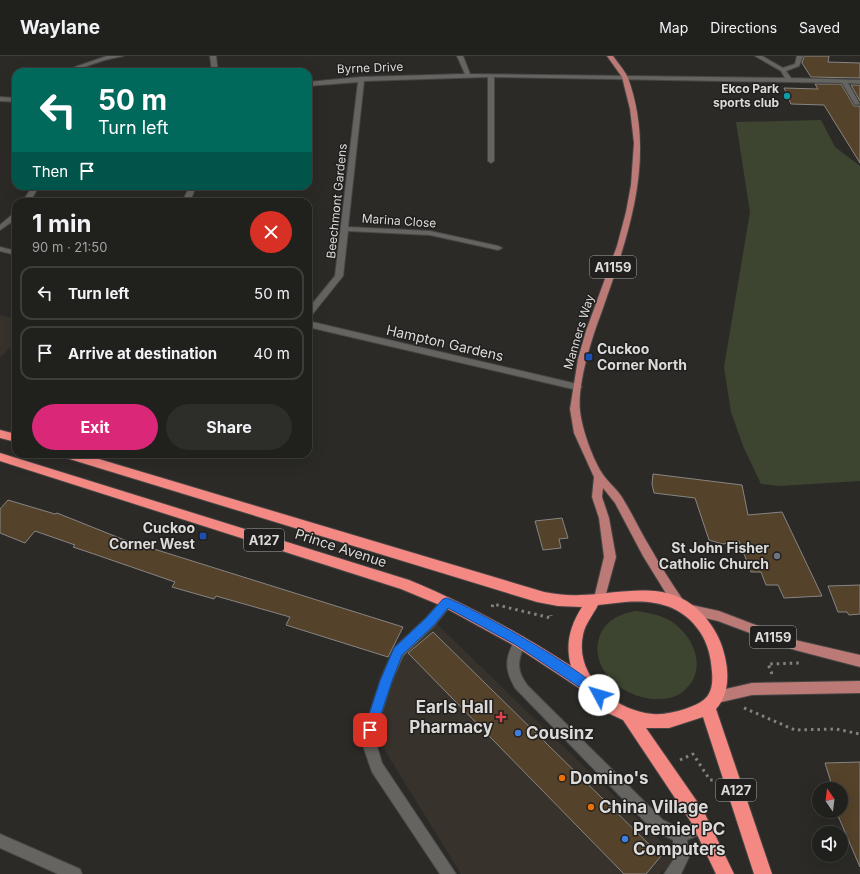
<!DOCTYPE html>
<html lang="en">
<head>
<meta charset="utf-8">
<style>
	body { margin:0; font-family:Inter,sans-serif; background:#2d2d2a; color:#f1f3f6; height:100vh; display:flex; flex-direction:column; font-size:15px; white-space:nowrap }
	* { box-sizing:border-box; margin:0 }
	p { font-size:13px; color:#a2a3a4 }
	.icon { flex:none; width:22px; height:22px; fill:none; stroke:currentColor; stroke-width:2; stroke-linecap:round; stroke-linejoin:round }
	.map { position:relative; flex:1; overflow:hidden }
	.details { position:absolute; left:12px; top:142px; width:300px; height:260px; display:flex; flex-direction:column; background:#20201d; border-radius:12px; box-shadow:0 4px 16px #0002,0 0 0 1px #3d3e3b }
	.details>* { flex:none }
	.hud { position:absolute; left:12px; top:12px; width:300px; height:122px; border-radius:12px; box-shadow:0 4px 16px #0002,0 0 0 1px #3d3e3b; background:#00695c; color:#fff; overflow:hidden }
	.needle { width:26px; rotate:346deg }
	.buttons { position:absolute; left:812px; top:726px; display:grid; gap:8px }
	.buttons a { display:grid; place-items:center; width:36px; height:36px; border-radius:50%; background:#20201d; box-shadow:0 4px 16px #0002,0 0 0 1px #3d3e3b; font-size:20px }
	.pin { position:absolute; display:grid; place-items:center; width:34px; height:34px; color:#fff; margin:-17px; border-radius:8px; box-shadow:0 2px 6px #0006 }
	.me { position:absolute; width:44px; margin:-22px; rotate:309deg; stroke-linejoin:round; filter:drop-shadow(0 0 3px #0008) }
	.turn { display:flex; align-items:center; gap:14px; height:84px; padding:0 20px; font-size:18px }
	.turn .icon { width:52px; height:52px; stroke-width:2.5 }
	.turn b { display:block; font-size:28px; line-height:34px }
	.then { display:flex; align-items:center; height:38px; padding:0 20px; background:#0003; gap:8px; font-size:15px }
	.round { display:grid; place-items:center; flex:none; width:42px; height:42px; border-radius:21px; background:#2d2d2a }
	.overview { display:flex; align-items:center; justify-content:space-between; height:68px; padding:0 20px }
	h1 { font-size:24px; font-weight:700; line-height:30px }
	.action { display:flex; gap:8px; margin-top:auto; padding:8px 20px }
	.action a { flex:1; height:46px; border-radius:24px; background:#db2777; color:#fff; font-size:16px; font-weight:700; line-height:46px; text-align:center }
	.action a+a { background:#2d2d2a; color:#f1f3f6 }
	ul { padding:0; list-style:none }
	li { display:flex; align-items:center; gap:12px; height:54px; margin:0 8px 6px; padding:0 12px; border:2px solid #3d3e3b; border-radius:12px }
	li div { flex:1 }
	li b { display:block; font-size:15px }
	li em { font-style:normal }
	header { display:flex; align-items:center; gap:24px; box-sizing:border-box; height:56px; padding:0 20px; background:#20201d; border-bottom:1px solid #3d3e3b }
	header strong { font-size:19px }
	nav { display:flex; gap:22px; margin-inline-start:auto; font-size:14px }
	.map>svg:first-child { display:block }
</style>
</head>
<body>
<header>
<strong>Waylane</strong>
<nav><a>Map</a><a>Directions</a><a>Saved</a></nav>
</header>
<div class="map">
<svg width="860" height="818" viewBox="0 0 860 818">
	<rect width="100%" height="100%" fill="#2b2a27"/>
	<g fill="#37332c">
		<path d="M0 259 16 263V287L0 301Z"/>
		<path d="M437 568 671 795 673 808 659 818H461L381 688 376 674 382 652 401 599Z"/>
	</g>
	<g fill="#3d4531">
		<path d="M821 64 835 91 860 110V425L779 430 761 428 743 390 731 356 724 311 750 156 736 66Z"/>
		<path d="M636 555C646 556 655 558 665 562 687 572 705 601 693 624 691 628 687 631 685 634 679 640 669 643 660 643 629 645 589 617 599 582 602 572 610 563 621 559 625 557 631 556 636 555Z"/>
	</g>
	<g fill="#54422b" stroke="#878583">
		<path d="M804 0H829L828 6 860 7V22L811 21 802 7Z"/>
		<path d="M815 28H841L854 50H860V107L824 49 791 48 784 32 818 33Z"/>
		<path d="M851 29H860V45Z"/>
		<path d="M653 418 742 429 748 459 782 456 822 540 784 542 778 529H766L761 516H751L739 485 723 488 709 484 695 442 654 437 652 428Z"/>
		<path d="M8 444 55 458 57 457 122 483 403 571 388 601 286 569 290 561 216 540 214 543 172 531 175 526 91 497 73 491 75 489 35 475 25 487 0 477V453Z"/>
		<path d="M562 462 568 482 559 483 561 492 543 494 535 465Z"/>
		<path d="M860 529V558L849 559 847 556H838L828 530Z"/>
		<path d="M433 576 661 800 646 818H624L408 597Z"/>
		<path d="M860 706V811L836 755H841V733H833L825 707Z"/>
	</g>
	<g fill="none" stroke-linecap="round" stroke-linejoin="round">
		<g stroke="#474645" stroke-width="2">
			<g id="minor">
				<path d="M107 0H123L105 4 78 13 75 11Z"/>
				<path d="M210 0H216L218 16H212Z"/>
				<path d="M457 0H463L470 18 785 22 781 15 755 0H762L783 12 795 8 797 0H803L799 10 786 15 791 22 860 24V28L848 27 860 48 855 49 842 27 494 21V105L491 107 488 105V21L364 25 348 171 430 175 498 190 502 192 498 194 430 179 348 175 343 220 311 260 308 261V253L335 220 358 26 308 30V26L361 21 465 18Z"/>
				<path d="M0 41 16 42V46L0 45Z"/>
				<path d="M33 130H39L30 146H22Z"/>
				<path d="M190 130H196L190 146H182Z"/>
				<path d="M13 158H16V163L0 174V169Z"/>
				<path d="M0 191 16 195V199L0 195Z"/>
				<path d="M308 265 577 328 582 331 577 334 308 271Z"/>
				<path d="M447 541 451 543 453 546 451 549 434 570 403 600 392 625 376 675V687L382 707 456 818H440L372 716 362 687 364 675 380 625 394 592 426 562 443 543Z"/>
				<path d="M520 580 524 581 526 585C518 604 515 613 528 630L663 764 680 773 703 763 708 765 710 770 708 775 687 784 689 801 681 818H664L674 803 673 784 653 774 515 632C503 611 506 601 516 581Z"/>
				<path d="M0 778 80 813 82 818H58L0 792Z"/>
			</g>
		</g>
		<g stroke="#474645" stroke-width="2">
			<g id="major">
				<path d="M607 0H613C618 7 625 15 628 22 657 102 628 180 602 255 592 281 577 328 580 355 582 373 593 405 604 420 610 428 618 434 623 443 633 459 641 477 651 493 661 511 672 528 683 544L684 549 687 548 719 555 795 584 860 599V611L795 594 718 565 687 558 683 557 682 552H675L643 500 615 447 603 432 602 441 609 462 616 501 604 545 600 547 596 545 594 542 604 501 599 462 592 441 594 421 574 377 570 353 578 303 586 275 617 190 626 156 631 129 634 87 630 53 622 21Z"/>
				<path d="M860 625V637L752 639 717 647 713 645 711 641 713 637 717 635 752 627Z"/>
			</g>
		</g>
		<g stroke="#474645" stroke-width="2">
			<g id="highway">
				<path d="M0 374 16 378V386L0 382Z"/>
				<path d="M0 397 409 524C467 548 518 576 571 610 565 588 570 570 582 551L558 550 537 546 63 401 61 398H82L544 536C556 538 568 540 580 539 623 538 671 521 704 560 714 571 722 586 725 601 729 618 729 639 716 653L772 818H754L703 661 669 672H646L703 754 734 818H716L691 766 623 664 608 657 582 634 515 590 442 550 401 533 0 405ZM625 546C655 544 682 549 700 576 708 588 711 601 712 616 714 639 706 646 685 653 675 656 664 659 653 658 615 655 574 620 583 579 585 568 593 559 598 549Z"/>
			</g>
		</g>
		<g stroke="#838280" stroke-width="3" stroke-dasharray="2.5 4" stroke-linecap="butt">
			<path d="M492 551 493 548 551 562V559"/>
			<path d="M772 618 768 608 799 607"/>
			<path d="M744 652 795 674 836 673 860 678"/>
			<path d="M680 704 693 698 710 724H714"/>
		</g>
		<use href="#minor" fill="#656461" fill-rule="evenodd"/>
		<use href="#major" fill="#bb7a75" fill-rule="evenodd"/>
		<use href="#highway" fill="#f48983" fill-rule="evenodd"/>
	</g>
	<path fill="#1a73e8" stroke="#114b97" d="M447 542C470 550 597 621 604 639L603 642 599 644 516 589 448 552 434 569 402 599 392 625 374 679 370 680 366 679 364 674 380 625 394 592 426 562 443 543Z"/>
	<circle fill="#0f9aa8" stroke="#21201e" stroke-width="1.5" cx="787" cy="40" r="4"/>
	<g fill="#1a4fb4" stroke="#21201e" stroke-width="1.5">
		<rect x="585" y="297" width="8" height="8" rx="2"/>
		<rect x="199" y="476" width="8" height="8" rx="2"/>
	</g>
	<circle fill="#6b7280" stroke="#21201e" stroke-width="1.5" cx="777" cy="500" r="4"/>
	<path fill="#e0444e" stroke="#21201e" stroke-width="1.5" d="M499 655h4v4h4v4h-4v4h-4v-4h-4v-4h4z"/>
	<g fill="#3f7fe0" stroke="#21201e" stroke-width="1.5">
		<circle cx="518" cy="677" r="4"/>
		<circle cx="625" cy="783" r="4"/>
	</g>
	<g fill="#e8710a" stroke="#21201e" stroke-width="1.5">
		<circle cx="562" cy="722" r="4"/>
		<circle cx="591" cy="751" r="4"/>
	</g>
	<g text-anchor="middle" stroke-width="3" stroke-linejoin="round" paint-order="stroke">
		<g font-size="12" fill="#dcdbda" stroke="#21201e">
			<text transform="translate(370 12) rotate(-2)" y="4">Byrne Drive</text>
			<text transform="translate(337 145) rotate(-84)" y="4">Beechmont Gardens</text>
			<text transform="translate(399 165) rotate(4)" y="4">Marina Close</text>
			<text transform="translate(579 276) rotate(-73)" y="4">Manners Way</text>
		</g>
		<g font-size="12" font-weight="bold" fill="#dcdbda" stroke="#21201e" text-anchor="end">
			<text x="779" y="37">Ekco Park<tspan x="779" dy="14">sports club</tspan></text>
		</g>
		<g fill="#21201e" stroke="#a4a3a2" stroke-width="1">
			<rect x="590" y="200" width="46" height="22" rx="3"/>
			<rect x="244" y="473" width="40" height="22" rx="3"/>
			<rect x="750" y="570" width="46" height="22" rx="3"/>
			<rect x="716" y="723" width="40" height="22" rx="3"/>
		</g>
		<g font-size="13" font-weight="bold" fill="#dcdbda">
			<text x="613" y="216">A1159</text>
			<text x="264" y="489">A127</text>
			<text x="773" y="586">A1159</text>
			<text x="736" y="739">A127</text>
		</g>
		<g font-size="14" fill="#dcdbda" stroke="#21201e">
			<text transform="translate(445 287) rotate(13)" y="5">Hampton Gardens</text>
			<text transform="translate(341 492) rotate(18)" y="5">Prince Avenue</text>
		</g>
		<g font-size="14" font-weight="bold" fill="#dcdbda" stroke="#21201e" text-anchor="end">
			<text x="597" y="298" text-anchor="start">Cuckoo<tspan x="597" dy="16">Corner North</tspan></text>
			<text x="195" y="477">Cuckoo<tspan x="195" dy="16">Corner West</tspan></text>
			<text x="769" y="497">St John Fisher<tspan x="769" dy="16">Catholic Church</tspan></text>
		</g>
		<g font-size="17" font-weight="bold" fill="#dcdbda" stroke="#21201e" text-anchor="start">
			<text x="493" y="657" text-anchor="end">Earls Hall<tspan x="493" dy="20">Pharmacy</tspan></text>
			<text x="526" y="683">Cousinz</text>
			<text x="570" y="728">Domino's</text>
			<text x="599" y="757">China Village</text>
			<text x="633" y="779">Premier PC<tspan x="633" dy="20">Computers</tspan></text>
		</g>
	</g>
</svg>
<div class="buttons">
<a><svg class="needle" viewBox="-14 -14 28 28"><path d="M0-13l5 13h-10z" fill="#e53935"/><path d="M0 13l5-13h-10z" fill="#a2a3a4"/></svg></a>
<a><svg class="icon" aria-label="sound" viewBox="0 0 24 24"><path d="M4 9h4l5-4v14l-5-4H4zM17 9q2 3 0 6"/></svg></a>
</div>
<div class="pin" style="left:370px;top:674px;background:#d93025"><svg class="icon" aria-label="arrive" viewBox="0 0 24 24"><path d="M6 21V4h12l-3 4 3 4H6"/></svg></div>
<svg class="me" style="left:599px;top:639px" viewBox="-20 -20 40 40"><circle r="19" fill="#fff"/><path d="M0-13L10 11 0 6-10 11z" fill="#1a73e8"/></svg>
<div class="hud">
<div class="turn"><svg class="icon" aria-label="left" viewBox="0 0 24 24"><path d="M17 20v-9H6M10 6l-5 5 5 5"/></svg><div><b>50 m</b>Turn left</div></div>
<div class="then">Then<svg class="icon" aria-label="arrive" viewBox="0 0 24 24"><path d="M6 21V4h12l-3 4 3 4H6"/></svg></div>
</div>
<section class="details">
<div class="overview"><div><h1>1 min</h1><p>90 m · 21:50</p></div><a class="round" style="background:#d93025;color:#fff"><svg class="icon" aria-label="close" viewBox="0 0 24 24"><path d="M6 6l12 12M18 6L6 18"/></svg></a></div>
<ul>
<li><svg class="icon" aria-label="left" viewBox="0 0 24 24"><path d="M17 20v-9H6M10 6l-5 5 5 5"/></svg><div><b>Turn left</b></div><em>50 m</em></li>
<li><svg class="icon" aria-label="arrive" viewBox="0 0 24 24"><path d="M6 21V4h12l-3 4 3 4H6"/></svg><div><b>Arrive at destination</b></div><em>40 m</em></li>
</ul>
<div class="action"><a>Exit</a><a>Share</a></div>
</section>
</div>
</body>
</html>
